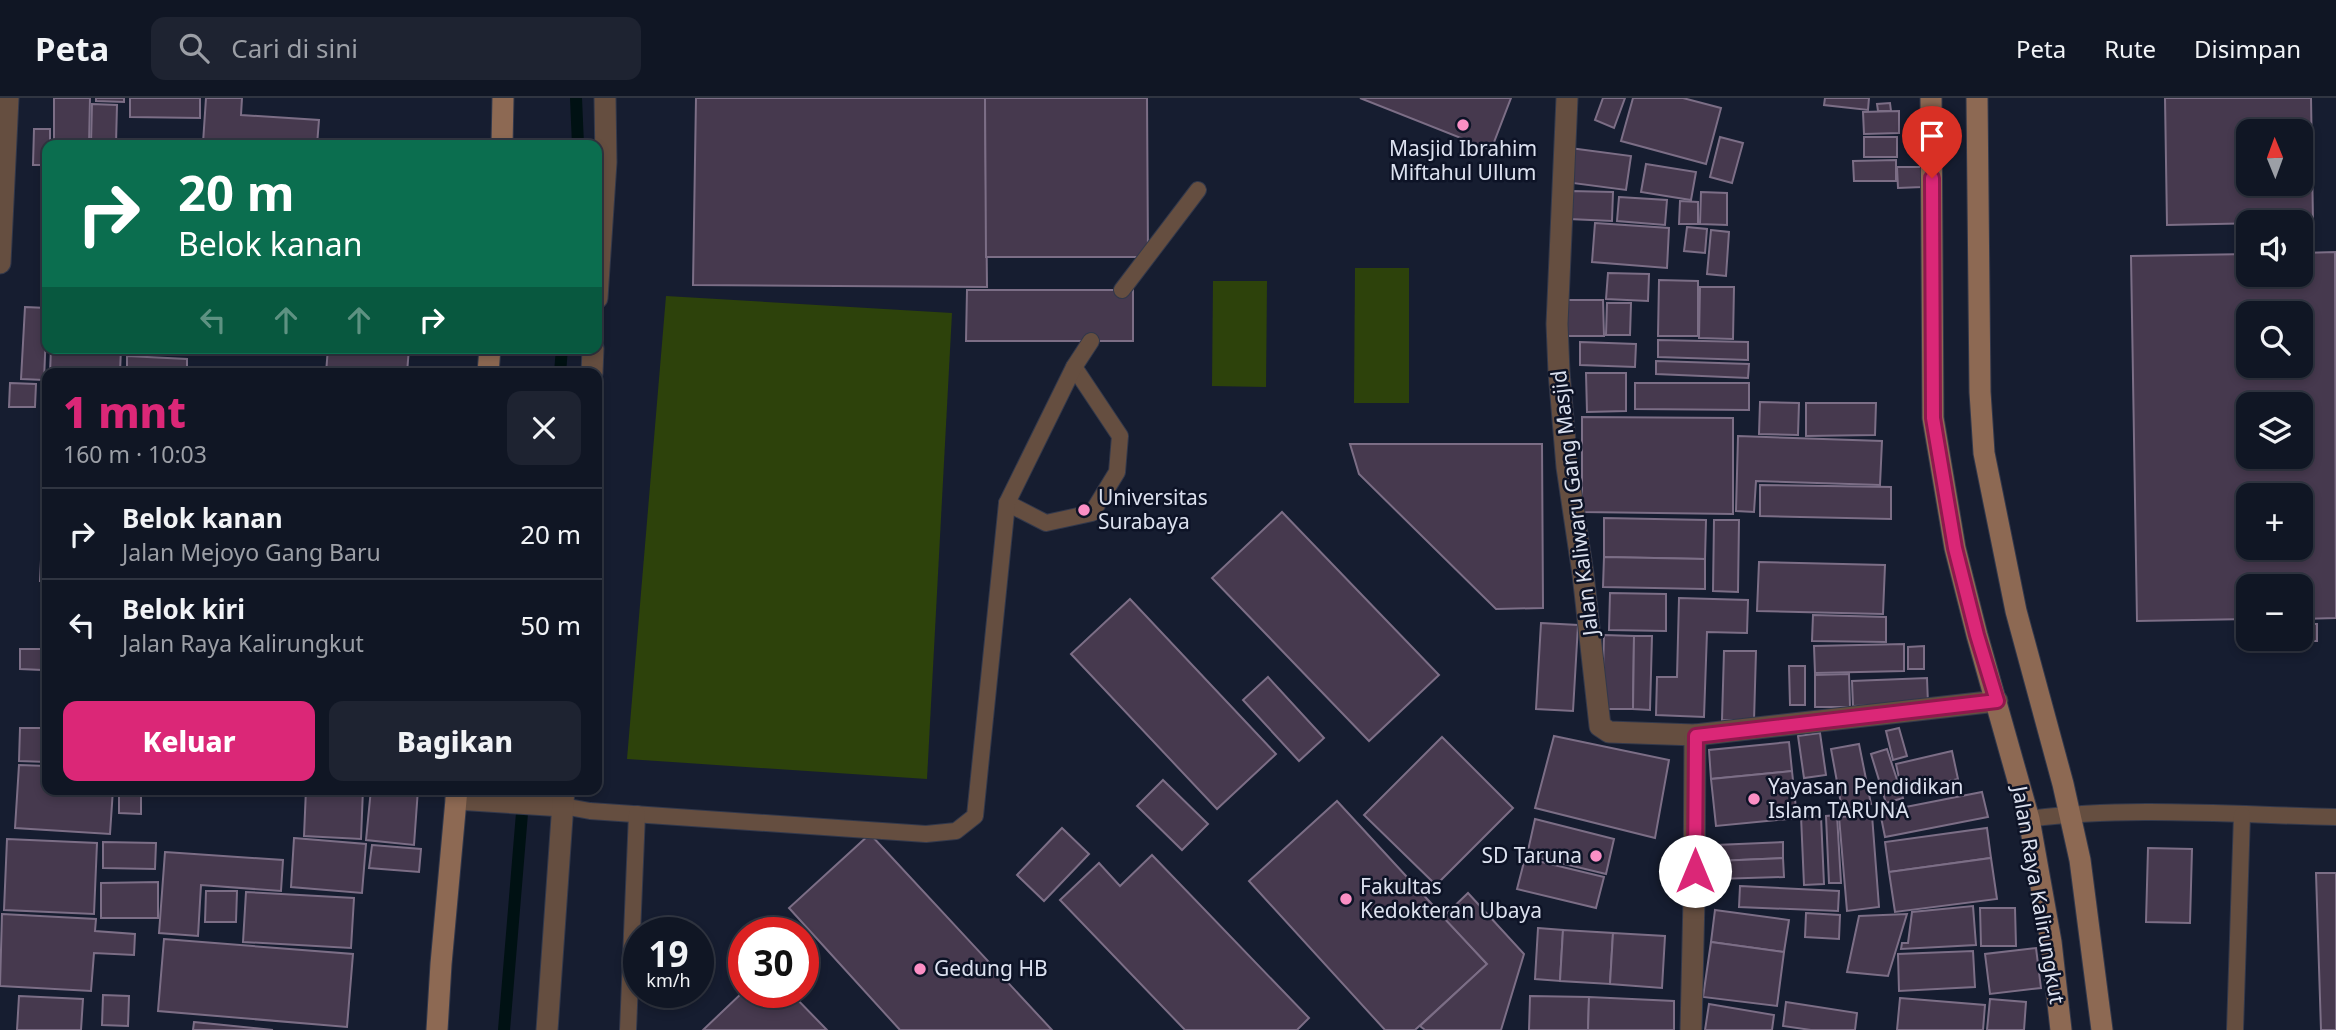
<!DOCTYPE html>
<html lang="id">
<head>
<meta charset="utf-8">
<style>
	body { margin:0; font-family:"Noto Sans",sans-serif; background:#1e2331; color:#f1f3f6; height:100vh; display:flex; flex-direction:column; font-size:26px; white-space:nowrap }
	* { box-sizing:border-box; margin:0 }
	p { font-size:23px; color:#9c9fa6 }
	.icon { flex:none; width:38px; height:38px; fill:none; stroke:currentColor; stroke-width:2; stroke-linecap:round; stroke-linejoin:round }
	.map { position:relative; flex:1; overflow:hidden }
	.panel { position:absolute; left:42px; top:270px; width:560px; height:427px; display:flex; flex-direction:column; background:#101624; border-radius:14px; box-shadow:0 4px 10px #0003,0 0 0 2px #303541 }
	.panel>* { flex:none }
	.hud { position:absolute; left:42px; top:42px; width:560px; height:214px; border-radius:14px; box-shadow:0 4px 10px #0003,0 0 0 2px #303541; background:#0b6e4f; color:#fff; overflow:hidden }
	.needle { width:46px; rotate:359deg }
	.tools { position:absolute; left:2236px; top:21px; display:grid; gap:14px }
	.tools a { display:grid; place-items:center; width:77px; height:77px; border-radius:14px; background:#101624; box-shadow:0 4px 10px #0003,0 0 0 2px #303541; font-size:35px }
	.speed { position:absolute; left:623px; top:819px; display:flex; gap:14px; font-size:35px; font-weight:700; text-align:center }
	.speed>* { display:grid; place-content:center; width:91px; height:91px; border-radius:50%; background:#101624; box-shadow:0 4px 10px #0003,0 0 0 2px #303541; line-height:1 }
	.speed small { font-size:18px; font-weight:400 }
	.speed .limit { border:10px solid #d22; background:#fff; color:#111 }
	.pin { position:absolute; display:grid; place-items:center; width:60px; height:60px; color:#fff; margin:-72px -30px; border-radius:50% 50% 50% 0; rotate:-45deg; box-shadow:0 0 7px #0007 }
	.pin .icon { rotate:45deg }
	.me { position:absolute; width:77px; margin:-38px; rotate:0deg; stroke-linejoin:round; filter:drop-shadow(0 0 5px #0008) }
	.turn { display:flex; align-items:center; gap:24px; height:147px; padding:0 21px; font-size:32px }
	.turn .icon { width:91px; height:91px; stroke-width:2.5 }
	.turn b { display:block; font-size:49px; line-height:60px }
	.lanes { display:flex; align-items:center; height:66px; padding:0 21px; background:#0003; justify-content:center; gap:35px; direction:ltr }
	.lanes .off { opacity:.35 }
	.round { display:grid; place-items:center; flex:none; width:74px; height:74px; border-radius:14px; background:#1e2331 }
	.summary { display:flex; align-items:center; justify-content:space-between; height:119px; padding:0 21px }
	h1 { font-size:42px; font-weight:800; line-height:52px; color:#db2777 }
	.primary-button { display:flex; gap:14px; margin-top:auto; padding:14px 21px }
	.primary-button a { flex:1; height:80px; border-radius:14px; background:#db2777; color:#fff; font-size:28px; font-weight:800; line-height:80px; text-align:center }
	.primary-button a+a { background:#1e2331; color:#f1f3f6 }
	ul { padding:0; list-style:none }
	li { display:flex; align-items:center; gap:21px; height:91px; padding:0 21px; border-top:2px solid #303541 }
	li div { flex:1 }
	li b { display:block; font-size:26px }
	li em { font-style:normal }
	header { display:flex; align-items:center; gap:42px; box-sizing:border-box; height:98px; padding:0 35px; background:#101624; border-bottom:2px solid #303541 }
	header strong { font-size:33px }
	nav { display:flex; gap:38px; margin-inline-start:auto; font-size:24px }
	.search { width:490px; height:63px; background:#1e2331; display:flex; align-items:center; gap:18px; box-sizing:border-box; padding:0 24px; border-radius:14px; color:#9c9fa6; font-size:26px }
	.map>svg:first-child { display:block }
</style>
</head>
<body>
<header>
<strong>Peta</strong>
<div class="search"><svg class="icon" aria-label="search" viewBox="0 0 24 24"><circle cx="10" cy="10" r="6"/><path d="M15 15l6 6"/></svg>Cari di sini</div>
<nav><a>Peta</a><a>Rute</a><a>Disimpan</a></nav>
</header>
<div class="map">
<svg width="2336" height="932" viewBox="0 0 2336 932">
	<rect width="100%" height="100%" fill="#161d30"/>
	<g fill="#2d420b">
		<path d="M1355 170H1409V305H1354Z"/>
		<path d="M1213 183H1267L1266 289 1212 288Z"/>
		<path d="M666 198 952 215 927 681 627 661Z"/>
	</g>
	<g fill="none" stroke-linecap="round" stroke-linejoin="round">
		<g stroke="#001113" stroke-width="12">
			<path d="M576 0 578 47"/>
			<path d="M560 275 562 250"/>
			<path d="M504 932 524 691"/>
		</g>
	</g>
	<g fill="#46394e" stroke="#7c6e86" stroke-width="2" fill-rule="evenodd">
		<path d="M54 0H90L89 47H54Z"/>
		<path d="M96 0H124V4L96 3Z"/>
		<path d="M130 0H200V20L130 19Z"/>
		<path d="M206 0H242L241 17 319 22 317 47 203 45Z"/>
		<path d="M696 0H985L987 189 693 187Z"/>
		<path d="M985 0H1147L1148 159H986Z"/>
		<path d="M1360 0H1511L1491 52Z"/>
		<path d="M1603 0H1625L1614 30 1595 22Z"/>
		<path d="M1633 0H1683L1721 10 1706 66 1621 43Z"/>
		<path d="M1825 0H1869L1868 12 1824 7Z"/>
		<path d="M2165 0H2311L2313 124 2167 127ZM2249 33H2301V86H2249Z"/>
		<path d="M1890 5 1891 13H1878L1877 6Z"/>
		<path d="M92 6 117 7 116 46 91 45Z"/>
		<path d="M1899 13V35L1864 36 1863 14Z"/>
		<path d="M34 31H50V47H47V67H33Z"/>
		<path d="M1720 39 1743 45 1732 85 1710 79Z"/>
		<rect x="1864" y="39" width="33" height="20"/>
		<path d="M1570 50 1631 58 1626 92 1565 84Z"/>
		<path d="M1896 62V83H1854L1853 63Z"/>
		<path d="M1646 66 1696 74 1691 102 1641 94Z"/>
		<path d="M1897 69H1922V89L1898 90Z"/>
		<path d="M1571 93 1613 94 1612 123 1569 121Z"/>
		<path d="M1701 94 1727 95V127L1700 126Z"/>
		<path d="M1619 99 1667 102 1665 127 1617 123Z"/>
		<path d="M1680 103 1698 104V126H1679Z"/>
		<path d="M1595 125 1669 130 1667 170 1592 164Z"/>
		<path d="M1687 129 1707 131 1705 155 1684 153Z"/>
		<path d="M1711 132 1729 134 1726 178 1707 176Z"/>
		<path d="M47 138V191H44Z"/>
		<path d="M2335 154 2336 520 2301 521V488H2249V521L2137 523 2131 158 2249 156V177H2301V155ZM2249 215H2301V268H2249ZM2249 306H2301V359H2249ZM2249 397H2301V450H2249Z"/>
		<path d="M1608 175 1649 176 1648 203 1606 201Z"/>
		<path d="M1659 182 1698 183V238H1658Z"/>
		<path d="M1700 189H1734L1733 241 1699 240Z"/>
		<path d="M967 192H1133V243H966Z"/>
		<path d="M1566 202H1603L1604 238H1567Z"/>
		<path d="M1607 205H1631L1630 237H1606Z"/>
		<path d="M25 209 47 210 44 282 21 281Z"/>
		<path d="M1658 242 1748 244V262L1658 259Z"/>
		<path d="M1580 244 1636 246 1635 269 1580 267Z"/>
		<path d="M51 250H121L120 275H50Z"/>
		<path d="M126 250H192L191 256 126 254Z"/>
		<path d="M328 250H409L407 275H326Z"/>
		<path d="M127 258 187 261V275H127Z"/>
		<path d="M1656 263 1749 266 1748 280 1656 276Z"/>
		<path d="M1586 275H1626V313L1587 314Z"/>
		<path d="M10 285 36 286 35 309H9Z"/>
		<path d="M1635 285H1749V312L1635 311Z"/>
		<path d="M1760 304 1799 305 1798 337 1759 336Z"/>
		<path d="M1806 305H1876L1875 337 1806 338Z"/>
		<path d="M1582 319 1733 320V416L1582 414Z"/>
		<path d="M1738 338 1882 343 1880 387 1756 383 1754 414 1736 413Z"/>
		<path d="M1350 346H1542L1543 510 1496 511 1359 376Z"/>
		<path d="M47 384V428H44Z"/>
		<path d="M1760 387 1891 389V421L1760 418Z"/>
		<path d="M1282 414 1439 577 1369 643 1212 480Z"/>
		<path d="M1604 420 1706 422 1705 461 1604 459Z"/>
		<path d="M1714 422H1739L1738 494 1713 493Z"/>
		<path d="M42 441H47V483H40Z"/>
		<path d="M1604 459 1705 461V491L1603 489Z"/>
		<path d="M1759 464 1885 467 1883 516 1757 513Z"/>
		<path d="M1610 495 1666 496V533L1609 532Z"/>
		<path d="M1679 500 1748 502 1747 535 1707 534 1704 619 1656 617 1657 579H1677Z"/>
		<path d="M1130 501 1276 656 1217 711 1071 556Z"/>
		<path d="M43 514H47V576H42V572L20 571V551H42Z"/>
		<path d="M1813 517 1886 519V544L1812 543Z"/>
		<path d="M1541 525 1578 527 1573 613 1536 611Z"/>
		<path d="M2249 525V541H2301V526H2317V543H2248Z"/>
		<path d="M1604 537 1634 538 1633 611H1602Z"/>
		<path d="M1634 538H1652L1650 612 1633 611Z"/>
		<path d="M1904 546V573L1815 575 1814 548Z"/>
		<path d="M1924 548V571H1908V549Z"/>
		<path d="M1724 553H1756L1754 623 1722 622Z"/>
		<path d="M1789 568H1805V607H1790Z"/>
		<path d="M1849 576 1850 609H1815V577Z"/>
		<path d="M1268 579 1324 640 1299 663 1243 602Z"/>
		<path d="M1927 580 1928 606 1853 608 1852 583Z"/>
		<path d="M20 630H47V664L19 663Z"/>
		<path d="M1899 630 1907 658 1893 662 1886 633Z"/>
		<path d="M1820 635 1826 677 1804 680 1798 638Z"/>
		<path d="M1554 638 1669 662 1655 740 1535 710Z"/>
		<path d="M1442 639 1513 710 1436 787 1364 717Z"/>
		<path d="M1789 644 1792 673 1711 681 1709 652Z"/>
		<path d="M1859 646 1871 706 1842 711 1831 651Z"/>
		<path d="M1887 651 1903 700 1886 705 1871 656Z"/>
		<path d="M1952 653 1958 681 1902 694 1896 666Z"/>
		<path d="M19 667 47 668V691H113L110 736 15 730Z"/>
		<path d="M1792 673 1797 720 1716 728 1711 681Z"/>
		<path d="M1163 682 1208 726 1182 752 1137 708Z"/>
		<path d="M119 691H141V716L119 715Z"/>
		<path d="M306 691H363L361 741 304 738Z"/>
		<path d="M371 691H418L414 747 366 742Z"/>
		<path d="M1982 694 1988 719 1885 739 1880 714Z"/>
		<path d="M1337 703 1487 866 1415 932H1385L1249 783Z"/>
		<path d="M1837 717 1841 785H1829L1826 718Z"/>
		<path d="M1872 717 1879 809 1847 813 1839 719Z"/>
		<path d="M1801 718H1821L1824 786 1804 787Z"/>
		<path d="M1535 721 1614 741 1606 776 1527 757Z"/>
		<path d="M1062 730 1089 756 1044 803 1017 777Z"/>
		<path d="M1987 730 1991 760 1889 774 1885 744Z"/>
		<path d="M870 736 1052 932H900L789 810Z"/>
		<path d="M294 740 366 746 362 795 291 789Z"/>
		<path d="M7 741 97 745 94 816 4 812Z"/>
		<path d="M103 744 156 745 155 771 103 770Z"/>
		<path d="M1783 744V760L1716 763V747Z"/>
		<path d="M372 747 421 751 419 774 369 770Z"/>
		<path d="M2148 750 2192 751 2190 825 2146 824Z"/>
		<path d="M165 754 283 762 281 793 201 787 198 838 159 835Z"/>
		<path d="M1152 757 1309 920 1297 932H1185L1060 802 1099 765 1120 788Z"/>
		<path d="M1525 760 1604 779 1596 810 1517 791Z"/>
		<path d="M1783 760 1784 779 1717 781 1716 763Z"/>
		<path d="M1991 760 1997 801 1895 814 1889 774Z"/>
		<path d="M2316 775H2336V932H2321Z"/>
		<path d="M158 784V820H101V785Z"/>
		<path d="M1740 788 1839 793 1838 813 1739 809Z"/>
		<path d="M206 793H237L236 824H205Z"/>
		<path d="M246 794 354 800 351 850 243 844Z"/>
		<path d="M1468 795 1524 856 1501 932H1425L1420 928 1487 866 1443 819Z"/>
		<path d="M1973 808 1976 847 1901 851 1902 845H1908L1912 814Z"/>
		<path d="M1980 810H2015L2016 848H1981Z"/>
		<path d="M1715 812 1789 822 1784 854 1711 844Z"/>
		<path d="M1806 815 1840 817 1839 841 1805 839Z"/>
		<path d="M2 816 96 821 95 833 135 836 134 857 94 855 91 893 0 888Z"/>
		<path d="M1907 816 1888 878 1847 874 1859 818Z"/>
		<path d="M1538 830 1563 832 1560 883 1535 881Z"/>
		<path d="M1563 832 1613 835 1610 886 1560 883Z"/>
		<path d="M1613 835 1665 838 1662 890 1610 886Z"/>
		<path d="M164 841 353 856 347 929 158 913Z"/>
		<path d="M1711 844 1784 854 1777 908 1703 899Z"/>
		<path d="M2036 850 2041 890 1990 896 1985 856Z"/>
		<path d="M1973 853 1975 889 1899 893 1898 856Z"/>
		<path d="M744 893 790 894 827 932H703Z"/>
		<path d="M103 897 129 898 128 928 102 927Z"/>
		<path d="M19 898 83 901 81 932H17Z"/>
		<path d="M1530 898 1589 899 1588 932H1529Z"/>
		<path d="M1589 899 1674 903V932H1588Z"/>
		<path d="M1900 900 1985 907 1983 932H1897Z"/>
		<path d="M1990 901 2026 904 2024 932H1987Z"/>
		<path d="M1786 904 1857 915 1855 932H1811L1783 928Z"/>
		<path d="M1709 906 1774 917 1772 932H1705Z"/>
		<path d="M194 924 273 932H193Z"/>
	</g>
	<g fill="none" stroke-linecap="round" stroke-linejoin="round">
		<g stroke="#32384b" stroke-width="18">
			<g id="lane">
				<path d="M1122 192 1198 92"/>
				<path d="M1007 405 1046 425 1092 415 1117 374 1120 338 1074 269"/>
				<path d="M563 708 590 713 926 736 956 733 975 718 1007 405 1074 269 1091 243"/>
				<path d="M2029 721C2129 708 2236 717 2336 719"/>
				<path d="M628 932 637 716"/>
				<path d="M2235 932 2242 717"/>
			</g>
		</g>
		<g stroke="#32384b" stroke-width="23">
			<g id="street">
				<path d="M1567 0 1557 226 1559 274 1567 369 1583 476 1600 628 1609 634 1695 637 1997 603"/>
				<path d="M0 165 8 0"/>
				<path d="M597 200 606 64 605 0"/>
				<path d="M592 275 593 250"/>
				<path d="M456 701 563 708"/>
				<path d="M547 932 564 691"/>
				<path d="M1691 932 1694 800 1695 637"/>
			</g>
		</g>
		<g stroke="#32384b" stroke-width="23">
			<g id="secondary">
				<path d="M1931 0 1933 320 1955 450 1977 537 2029 721 2051 844 2061 932"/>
				<path d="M1977 0 1980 294 1984 355 2016 513 2063 686 2080 762 2102 932"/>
				<path d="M502 47 503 0"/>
				<path d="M488 275 490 250"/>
				<path d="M437 932 441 866 457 691"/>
			</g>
		</g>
		<use href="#lane" stroke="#654e40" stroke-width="16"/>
		<use href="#street" stroke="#654e40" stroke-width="21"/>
		<use href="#secondary" stroke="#8d6953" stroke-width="21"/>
	</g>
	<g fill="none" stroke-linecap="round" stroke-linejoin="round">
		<g stroke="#8e194d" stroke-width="18">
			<path id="route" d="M1695 773 1696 638 1997 603 1977 537 1955 450 1933 320 1932 80"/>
		</g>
		<use href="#route" stroke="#db2777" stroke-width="12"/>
	</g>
	<g fill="#fb8fc5" stroke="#0d1326" stroke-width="2.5">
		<circle cx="1463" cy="27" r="7"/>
		<circle cx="1084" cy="412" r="7"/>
		<circle cx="1754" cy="701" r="7"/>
		<circle cx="1596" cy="758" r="7"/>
		<circle cx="1346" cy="801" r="7"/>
		<circle cx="920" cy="871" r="7"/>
	</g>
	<g text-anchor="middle" stroke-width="5" stroke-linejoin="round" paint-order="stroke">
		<g font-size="21" fill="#dce1ef" stroke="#0d1326" text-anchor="start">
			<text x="1463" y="58" text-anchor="middle">Masjid Ibrahim<tspan x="1463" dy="24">Miftahul Ullum</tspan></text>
			<text x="1098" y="407">Universitas<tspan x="1098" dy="24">Surabaya</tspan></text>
			<text x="1768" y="696">Yayasan Pendidikan<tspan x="1768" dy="24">Islam TARUNA</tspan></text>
			<text x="1582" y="765" text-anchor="end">SD Taruna</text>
			<text x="1360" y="796">Fakultas<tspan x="1360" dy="24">Kedokteran Ubaya</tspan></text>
			<text x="934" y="878">Gedung HB</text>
		</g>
		<g font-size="21" fill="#dce1ef" stroke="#0d1326">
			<text transform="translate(1575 405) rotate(-97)" y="7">Jalan Kaliwaru Gang Masjid</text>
			<text transform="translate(2038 797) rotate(80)" y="7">Jalan Raya Kalirungkut</text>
		</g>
	</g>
</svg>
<div class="tools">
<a><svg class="needle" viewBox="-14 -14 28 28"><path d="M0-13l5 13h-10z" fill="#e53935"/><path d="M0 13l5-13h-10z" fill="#9c9fa6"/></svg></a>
<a><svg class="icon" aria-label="sound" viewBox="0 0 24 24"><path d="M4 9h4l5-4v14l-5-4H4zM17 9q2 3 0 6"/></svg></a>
<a><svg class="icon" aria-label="search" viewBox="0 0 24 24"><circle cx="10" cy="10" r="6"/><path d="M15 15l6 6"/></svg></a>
<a><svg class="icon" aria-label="layers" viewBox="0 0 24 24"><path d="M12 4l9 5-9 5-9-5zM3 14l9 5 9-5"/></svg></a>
<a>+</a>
<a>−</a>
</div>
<div class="speed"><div>19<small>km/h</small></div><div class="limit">30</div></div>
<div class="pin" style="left:1932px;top:80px;background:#d93025"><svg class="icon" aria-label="arrive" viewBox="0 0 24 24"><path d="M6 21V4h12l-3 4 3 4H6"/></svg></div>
<svg class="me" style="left:1695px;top:773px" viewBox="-20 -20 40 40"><circle r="19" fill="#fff"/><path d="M0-13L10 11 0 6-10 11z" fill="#db2777"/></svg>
<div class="hud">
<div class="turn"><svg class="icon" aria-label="right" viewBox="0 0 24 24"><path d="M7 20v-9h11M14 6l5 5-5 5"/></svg><div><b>20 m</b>Belok kanan</div></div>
<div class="lanes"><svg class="icon off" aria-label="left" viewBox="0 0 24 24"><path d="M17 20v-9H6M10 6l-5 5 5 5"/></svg><svg class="icon off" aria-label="ahead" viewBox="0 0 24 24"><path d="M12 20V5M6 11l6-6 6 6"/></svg><svg class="icon off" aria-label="ahead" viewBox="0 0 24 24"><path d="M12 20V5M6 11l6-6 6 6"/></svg><svg class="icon" aria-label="right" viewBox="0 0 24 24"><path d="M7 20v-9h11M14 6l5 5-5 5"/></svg></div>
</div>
<section class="panel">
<div class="summary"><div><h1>1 mnt</h1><p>160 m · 10:03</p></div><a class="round"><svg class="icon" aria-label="close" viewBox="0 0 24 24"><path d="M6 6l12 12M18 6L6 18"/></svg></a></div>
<ul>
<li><svg class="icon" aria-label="right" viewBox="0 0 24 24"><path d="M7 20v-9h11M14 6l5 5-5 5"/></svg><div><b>Belok kanan</b><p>Jalan Mejoyo Gang Baru</p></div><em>20 m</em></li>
<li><svg class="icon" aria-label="left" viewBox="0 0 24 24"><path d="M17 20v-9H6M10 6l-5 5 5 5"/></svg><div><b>Belok kiri</b><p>Jalan Raya Kalirungkut</p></div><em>50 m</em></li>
</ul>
<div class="primary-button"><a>Keluar</a><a>Bagikan</a></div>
</section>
</div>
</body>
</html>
